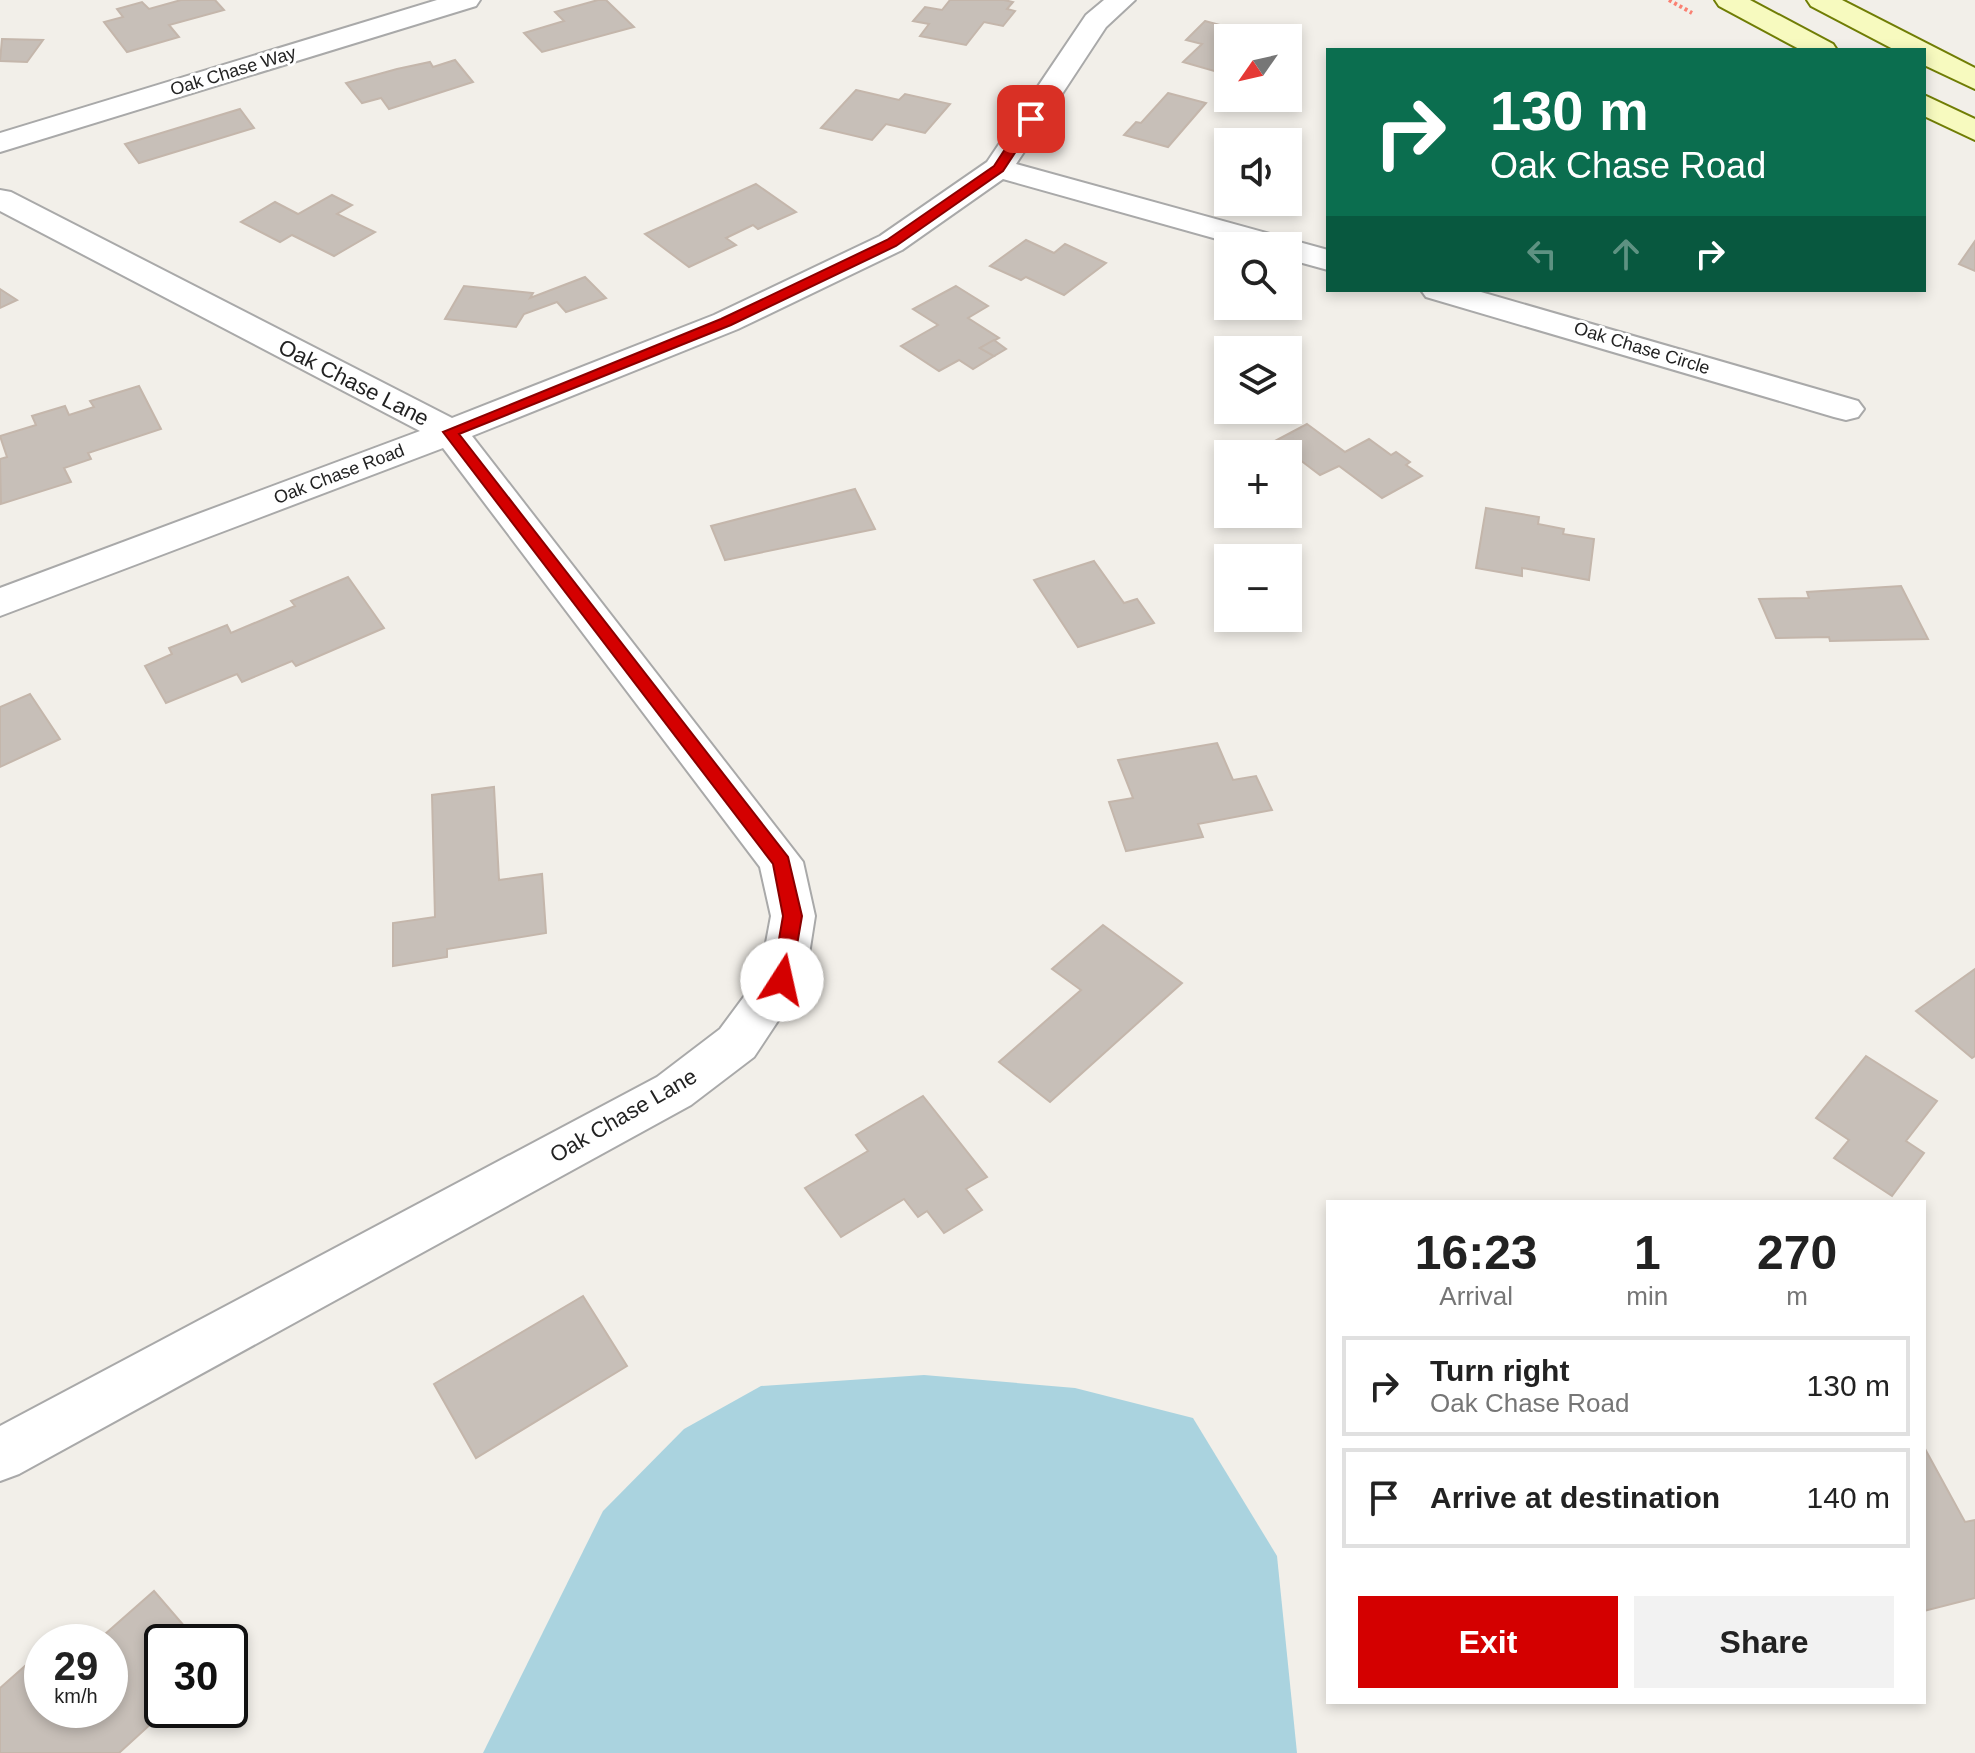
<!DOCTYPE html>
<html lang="en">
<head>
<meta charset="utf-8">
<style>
	body { margin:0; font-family:Helvetica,sans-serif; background:#f2f2f2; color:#222; height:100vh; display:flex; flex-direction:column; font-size:30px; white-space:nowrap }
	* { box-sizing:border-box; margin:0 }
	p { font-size:26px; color:#767676 }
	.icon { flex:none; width:44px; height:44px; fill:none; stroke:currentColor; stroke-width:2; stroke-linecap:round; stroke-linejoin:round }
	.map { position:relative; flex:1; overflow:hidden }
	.sheet { position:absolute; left:1326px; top:1200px; width:600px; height:504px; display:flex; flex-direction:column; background:#fff; border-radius:0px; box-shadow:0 4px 12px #0003 }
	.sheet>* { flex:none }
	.banner { position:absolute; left:1326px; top:48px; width:600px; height:244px; border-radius:0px; box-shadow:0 4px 12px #0003; background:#0b6e4f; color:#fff; overflow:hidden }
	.needle { width:52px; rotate:236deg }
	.fabs { position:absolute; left:1214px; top:24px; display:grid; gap:16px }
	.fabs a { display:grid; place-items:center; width:88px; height:88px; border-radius:0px; background:#fff; box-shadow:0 4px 12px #0003; font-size:40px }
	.speed { position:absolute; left:24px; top:1624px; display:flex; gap:16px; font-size:40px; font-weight:700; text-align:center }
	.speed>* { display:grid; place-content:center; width:104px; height:104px; border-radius:50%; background:#fff; box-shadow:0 4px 12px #0003; line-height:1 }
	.speed small { font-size:20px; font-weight:400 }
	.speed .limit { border:4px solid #111; border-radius:12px; background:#fff; color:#111 }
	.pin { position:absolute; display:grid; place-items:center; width:68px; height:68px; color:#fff; margin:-34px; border-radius:16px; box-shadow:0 4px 12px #0006 }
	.me { position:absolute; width:88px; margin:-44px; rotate:10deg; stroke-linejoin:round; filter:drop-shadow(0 0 6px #0008) }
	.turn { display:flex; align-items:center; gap:28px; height:168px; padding:0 32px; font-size:36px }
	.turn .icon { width:104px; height:104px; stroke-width:2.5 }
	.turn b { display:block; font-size:56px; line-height:68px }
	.lanes { display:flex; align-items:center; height:76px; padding:0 32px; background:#0003; justify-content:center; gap:40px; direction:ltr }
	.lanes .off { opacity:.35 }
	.eta { display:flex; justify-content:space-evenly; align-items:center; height:136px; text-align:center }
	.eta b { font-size:48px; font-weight:800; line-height:56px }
	.button { display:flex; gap:16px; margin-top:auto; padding:16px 32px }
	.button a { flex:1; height:92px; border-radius:0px; background:#d40000; color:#fff; font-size:32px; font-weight:800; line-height:92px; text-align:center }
	.button a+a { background:#f2f2f2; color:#222 }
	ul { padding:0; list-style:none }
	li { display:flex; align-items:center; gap:24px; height:100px; margin:0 16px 12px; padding:0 16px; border:4px solid #e0e0e0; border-radius:0px }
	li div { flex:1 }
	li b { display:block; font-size:30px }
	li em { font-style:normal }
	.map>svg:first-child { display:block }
</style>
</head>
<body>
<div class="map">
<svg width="1975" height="1753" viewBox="0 0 1975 1753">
	<rect width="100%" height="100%" fill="#f2efe9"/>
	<path fill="#aad3df" d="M924 1375 1075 1388 1193 1418 1277 1556 1297 1753H483L603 1511 684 1429 761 1386Z"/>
	<g fill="#c7bfb8" stroke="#c4b6ab" stroke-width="2">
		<path d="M181 0H215L224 10 169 25 179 37 127 52 104 22 123 17 117 9 142 2 149 9Z"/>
		<path d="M598 0H606L634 27 542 52 524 33 564 21 555 12Z"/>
		<path d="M950 0H1004L1013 2 1007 9 1015 11 1003 26 984 22 966 45 920 36 929 24 913 21 925 7 942 10Z"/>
		<path d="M1205 21 1264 37 1228 38V66L1221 73 1183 62 1202 44 1186 40Z"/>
		<path d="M2 39 43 40 27 62 0 61Z"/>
		<path d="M455 60 473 82 389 109 381 98 362 103 346 83 397 69 430 62 433 67Z"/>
		<path d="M856 90 899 100 905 94 950 104 925 133 886 124 872 140 821 128Z"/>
		<path d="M1168 93 1206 103 1168 147 1124 135 1136 122 1141 123Z"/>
		<path d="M240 109 254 128 139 163 125 144Z"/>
		<path d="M756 184 796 212 758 229 753 225 726 238 736 245 689 267 645 234Z"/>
		<path d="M332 195 352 205 337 214 375 232 334 256 292 235 280 242 241 222 275 202 298 214Z"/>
		<path d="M1026 240 1054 253 1065 244 1106 263 1064 295 1026 277 1021 280 990 266Z"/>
		<path d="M1975 241V271L1959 264Z"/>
		<path d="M585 277 606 298 566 312 557 302 524 314 516 327 445 319 464 286 533 293 530 298Z"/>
		<path d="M956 286 988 306 968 318 999 338 980 348 994 356 973 369 959 360 939 371 901 346 938 325 913 309Z"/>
		<path d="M0 289 17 300 0 308Z"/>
		<path d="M994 340 1006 349 994 356 980 348Z"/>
		<path d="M139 386 161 429 88 453 91 459 64 468 71 482 1 504 0 459 7 457 0 436 36 425 32 416 65 406 69 415 94 407 90 401Z"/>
		<path d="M1307 424 1345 452 1369 439 1391 455 1396 452 1410 462 1406 465 1422 476 1382 498 1339 466 1320 475 1275 441Z"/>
		<path d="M855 489 875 529 725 560 711 526Z"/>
		<path d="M1486 508 1539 517 1538 524 1564 529 1563 534 1594 539 1589 580 1522 568V576L1476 568Z"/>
		<path d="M1094 561 1124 603 1137 599 1154 623 1078 647 1034 580Z"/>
		<path d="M348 577 384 628 296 666 292 661 242 682 237 674 166 703 145 666 172 654 169 648 227 625 231 633 295 606 291 601Z"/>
		<path d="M1901 586 1928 639 1830 641 1829 637 1776 638 1759 599 1809 598 1807 592Z"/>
		<path d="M30 694 60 739 0 767V707Z"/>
		<path d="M1217 743 1233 780 1256 776 1272 810 1198 824 1203 837 1126 851 1109 802 1133 798 1118 760Z"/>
		<path d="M494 787 499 880 542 874 546 933 447 949V957L393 966V923L435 917 432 795Z"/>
		<path d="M1103 925 1182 983 1050 1102 999 1062 1081 990 1052 969Z"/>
		<path d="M1975 969V1056L1972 1058 1916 1011Z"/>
		<path d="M1866 1056 1937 1101 1906 1141 1924 1153 1892 1196 1834 1158 1849 1140 1816 1118Z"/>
		<path d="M923 1096 987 1177 966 1189 982 1210 944 1233 927 1211 918 1217 904 1199 841 1237 805 1188 868 1151 856 1135Z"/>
		<path d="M583 1296 627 1366 476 1458 434 1384Z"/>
		<path d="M1924 1447 1965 1522 1975 1520V1598L1924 1611Z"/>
		<path d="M154 1591 198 1642H162V1710H166L119 1753H0V1688L25 1666 42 1686V1710H110V1642H96Z"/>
	</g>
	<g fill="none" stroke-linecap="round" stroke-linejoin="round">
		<g stroke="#a9a9a9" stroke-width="4">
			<g id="minor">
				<path d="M437 0H480L476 6 0 152V133Z"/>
				<path d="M1104 0H1135L1106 27 1016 164 1328 250V270L1288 259V246H1242L1003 179 902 250 738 329 472 436 803 862 815 916 805 980 754 1057 691 1105 19 1474 0 1481V1426L657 1077 720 1029 760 975 771 916 760 867 443 448 0 616V588L420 431 0 211V190L11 192 452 418 714 315 880 236 987 162 1086 15Z"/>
				<path d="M1421 290H1474L1858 401 1864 409 1858 417 1846 420 1834 417 1426 297Z"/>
			</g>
		</g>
		<g stroke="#707d05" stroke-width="4">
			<g id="secondary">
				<path d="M1715 0H1750L1833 44 1837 50H1801L1719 6Z"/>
				<path d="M1807 0H1842L1975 68V89L1924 65V50H1895L1811 6Z"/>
				<path d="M1924 95 1975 119V140L1924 116Z"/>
			</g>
		</g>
		<path stroke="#fa8072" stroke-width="4" stroke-dasharray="3 3" stroke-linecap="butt" d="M1669 0 1692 13"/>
		<use href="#minor" fill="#fff" fill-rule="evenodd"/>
		<use href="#secondary" fill="#f7fabf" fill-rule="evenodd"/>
	</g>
	<path fill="#d40000" stroke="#8a0000" stroke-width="2" d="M1031 115 1037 119 1003 171 896 246 731 325 459 434 788 857 802 916 791 980 788 985H775L772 980 783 916 773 864 443 432 721 319 887 240 994 166 1026 117Z"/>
	<g text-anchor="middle" stroke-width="6" stroke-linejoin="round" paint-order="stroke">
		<g font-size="18" fill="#222" stroke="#fff">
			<text transform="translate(233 71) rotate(-17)" y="6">Oak Chase Way</text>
			<text transform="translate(1642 348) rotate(17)" y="6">Oak Chase Circle</text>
			<text transform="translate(339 474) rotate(-21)" y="6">Oak Chase Road</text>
		</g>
		<g font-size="22" fill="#222" stroke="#fff">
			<text transform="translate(354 382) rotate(27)" y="8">Oak Chase Lane</text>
			<text transform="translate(623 1115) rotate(-30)" y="8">Oak Chase Lane</text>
		</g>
	</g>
</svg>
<div class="fabs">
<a><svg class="needle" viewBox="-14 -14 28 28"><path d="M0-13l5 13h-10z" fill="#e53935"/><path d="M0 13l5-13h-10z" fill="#767676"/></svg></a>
<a><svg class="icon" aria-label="sound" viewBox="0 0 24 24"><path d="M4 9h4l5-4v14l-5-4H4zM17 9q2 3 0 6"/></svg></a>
<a><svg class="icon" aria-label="search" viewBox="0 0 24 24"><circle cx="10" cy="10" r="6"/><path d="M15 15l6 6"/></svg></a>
<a><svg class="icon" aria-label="layers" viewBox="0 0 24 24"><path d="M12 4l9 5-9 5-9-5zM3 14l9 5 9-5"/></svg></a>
<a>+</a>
<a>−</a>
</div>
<div class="speed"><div>29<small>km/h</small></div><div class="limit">30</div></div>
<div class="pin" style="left:1031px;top:119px;background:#d93025"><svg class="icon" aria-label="arrive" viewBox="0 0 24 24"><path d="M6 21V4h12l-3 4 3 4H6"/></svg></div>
<svg class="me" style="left:782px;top:980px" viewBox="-20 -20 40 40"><circle r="19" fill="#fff"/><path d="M0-13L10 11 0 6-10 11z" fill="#d40000"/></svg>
<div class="banner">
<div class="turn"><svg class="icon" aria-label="right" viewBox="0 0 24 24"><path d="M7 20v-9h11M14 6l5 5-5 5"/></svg><div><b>130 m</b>Oak Chase Road</div></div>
<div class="lanes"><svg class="icon off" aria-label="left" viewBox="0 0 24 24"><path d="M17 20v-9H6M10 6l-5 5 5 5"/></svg><svg class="icon off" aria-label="ahead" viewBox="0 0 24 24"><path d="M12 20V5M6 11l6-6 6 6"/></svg><svg class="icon" aria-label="right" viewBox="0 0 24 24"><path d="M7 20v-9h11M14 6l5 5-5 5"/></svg></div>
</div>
<section class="sheet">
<div class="eta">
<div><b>16:23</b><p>Arrival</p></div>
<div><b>1</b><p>min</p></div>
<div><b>270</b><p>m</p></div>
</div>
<ul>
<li><svg class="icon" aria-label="right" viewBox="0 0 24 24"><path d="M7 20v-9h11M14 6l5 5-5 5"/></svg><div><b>Turn right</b><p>Oak Chase Road</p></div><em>130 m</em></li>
<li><svg class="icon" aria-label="arrive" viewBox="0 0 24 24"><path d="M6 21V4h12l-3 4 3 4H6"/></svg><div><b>Arrive at destination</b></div><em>140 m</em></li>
</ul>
<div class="button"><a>Exit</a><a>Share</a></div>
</section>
</div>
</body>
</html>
